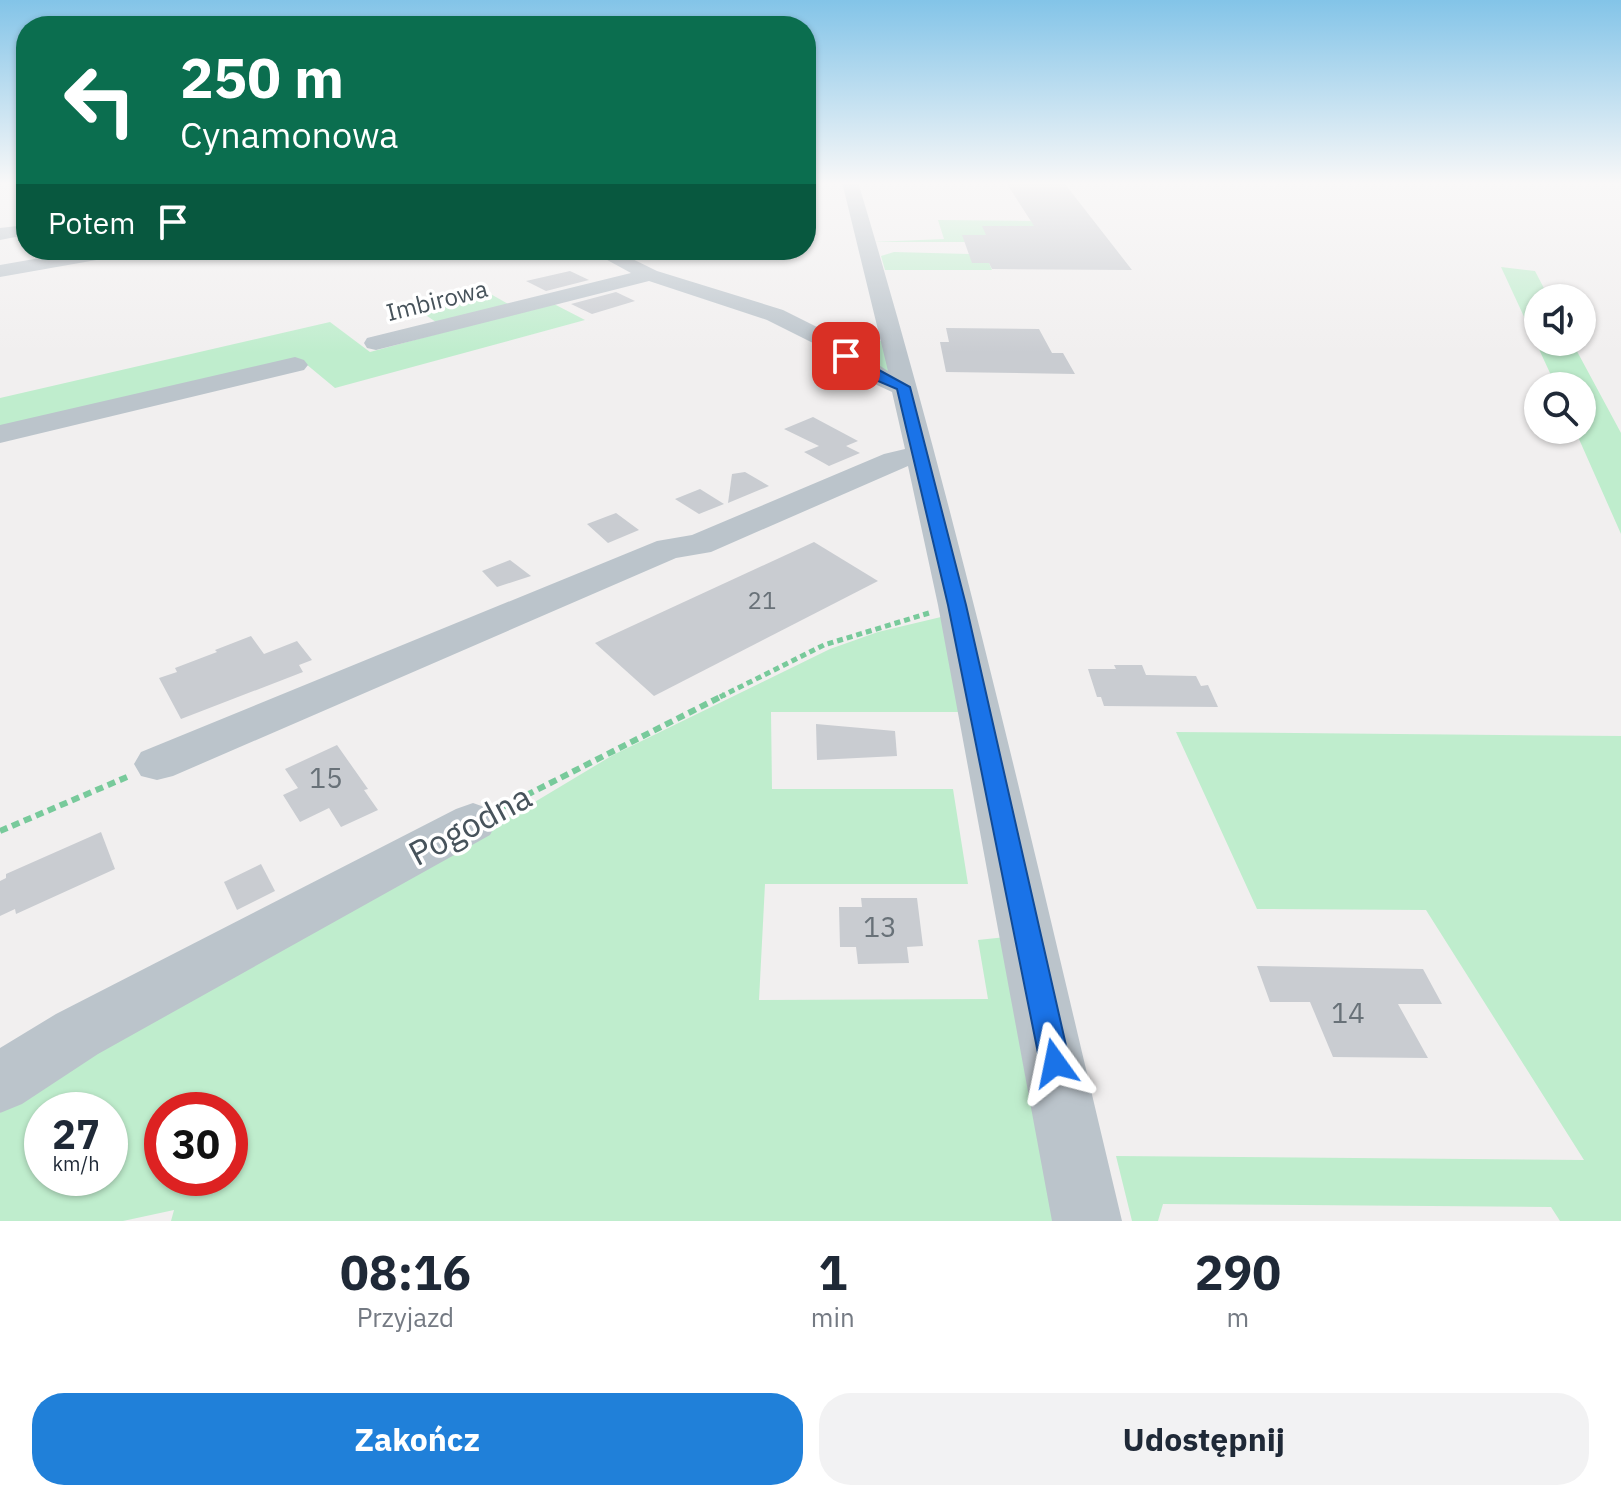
<!DOCTYPE html>
<html lang="pl">
<head>
<meta charset="utf-8">
<style>
	body { margin:0; font-family:"IBM Plex Sans",sans-serif; background:#f2f2f3; color:#1f2937; height:100vh; display:flex; flex-direction:column; font-size:30px; white-space:nowrap }
	* { box-sizing:border-box; margin:0 }
	p { font-size:26px; color:#747a83 }
	.icon { flex:none; width:44px; height:44px; fill:none; stroke:currentColor; stroke-width:2; stroke-linecap:round; stroke-linejoin:round }
	.map { position:relative; height:1221px; overflow:hidden }
	.drawer { display:flex; flex-direction:column; background:#fff; flex:1 }
	.drawer>* { flex:none }
	.top-card { position:absolute; left:16px; top:16px; width:800px; height:244px; border-radius:32px; box-shadow:0 2px 6px #0004; background:#0b6e4f; color:#fff; overflow:hidden }
	.fabs { position:absolute; left:1524px; top:284px; display:grid; gap:16px }
	.fabs a { display:grid; place-items:center; width:72px; height:72px; border-radius:50%; background:#fff; box-shadow:0 2px 6px #0004; font-size:40px }
	.speed { position:absolute; left:24px; top:1092px; display:flex; gap:16px; font-size:40px; font-weight:700; text-align:center }
	.speed>* { display:grid; place-content:center; width:104px; height:104px; border-radius:50%; background:#fff; box-shadow:0 2px 6px #0004; line-height:1 }
	.speed small { font-size:20px; font-weight:400 }
	.speed .limit { border:12px solid #d22; background:#fff; color:#111 }
	.pin { position:absolute; display:grid; place-items:center; width:68px; height:68px; color:#fff; margin:-34px; border-radius:16px; box-shadow:0 4px 12px #0006 }
	.me { position:absolute; width:88px; margin:-44px; rotate:348deg; stroke-linejoin:round; filter:drop-shadow(0 0 6px #0008) }
	.turn { display:flex; align-items:center; gap:28px; height:168px; padding:0 32px; font-size:36px }
	.turn .icon { width:104px; height:104px; stroke-width:2.5 }
	.turn b { display:block; font-size:56px; line-height:68px }
	.then { display:flex; align-items:center; height:76px; padding:0 32px; background:#0003; gap:16px; font-size:30px }
	.eta { display:flex; justify-content:space-evenly; align-items:center; height:136px; text-align:center }
	.eta b { font-size:48px; font-weight:800; line-height:56px }
	.action { display:flex; gap:16px; margin-top:auto; padding:16px 32px }
	.action a { flex:1; height:92px; border-radius:32px; background:#2080d9; color:#fff; font-size:32px; font-weight:800; line-height:92px; text-align:center }
	.action a+a { background:#f2f2f3; color:#1f2937 }
	.map>svg:first-child { display:block }
</style>
</head>
<body>
<div class="map">
<svg width="1621" height="1221" viewBox="0 0 1621 1221">
	<rect width="100%" height="100%" fill="#f1efef"/>
	<g fill="#bfedcd" fill-rule="evenodd">
		<path d="M938 220 1031 221 1035 226H983L987 235H963L965 242H873L944 239Z"/>
		<path d="M894 252 969 254 989 263 992 270H885L881 256Z"/>
		<path d="M1501 267 1535 271 1549 298H1538V342H1572L1621 433V534L1575 430H1582V386H1556Z"/>
		<path d="M480 288 512 306 439 324 409 304Z"/>
		<path d="M552 303 585 320 335 388 300 359 0 430V398L330 322 370 352Z"/>
		<path d="M829 341H884L892 375Z"/>
		<path d="M941 617 969 712H771L772 789H953L968 884H765L759 1000 988 999 978 940 1006 937 1058 1221H171L174 1210 123 1221H0V1113L21 1094 488 830 613 755 830 649 878 632ZM42 1110H110V1178H42ZM162 1110H230V1178H162Z"/>
		<path d="M1176 732 1621 736V1221H1560L1551 1207 1163 1204 1158 1221H1132L1116 1156 1584 1160 1426 910 1257 909Z"/>
	</g>
	<g fill="#c9ccd1">
		<path d="M1007 184H1065L1132 270 992 269 989 263H972L962 235H986L982 226H1034Z"/>
		<path d="M570 271 589 280 546 291 526 281Z"/>
		<path d="M616 292 635 301 592 314 571 304Z"/>
		<path d="M946 328 1039 329 1052 353H1063L1075 374 946 372 940 342H949Z"/>
		<path d="M813 417 858 441 846 446 860 453 829 466 804 452 819 446 784 429Z"/>
		<path d="M745 472 769 486 728 503 732 474Z"/>
		<path d="M700 489 724 504 699 514 675 499Z"/>
		<path d="M616 513 639 530 608 543 587 524Z"/>
		<path d="M814 542 878 581 654 696 595 643Z"/>
		<path d="M510 560 531 576 497 587 482 571Z"/>
		<path d="M251 636 264 654 297 641 312 660 299 665 303 672 181 719 159 678 177 672 175 668 217 652 215 650Z"/>
		<path d="M1114 665H1142L1146 675 1196 676 1201 686 1208 685 1218 707 1104 706 1101 697H1097L1088 669H1116Z"/>
		<path d="M816 724 895 731 897 756 817 760Z"/>
		<path d="M337 745 368 789 364 790 378 810 341 827 329 808 300 822 283 795 298 788 285 769Z"/>
		<path d="M101 832 115 869 16 914 15 909 0 916V881L6 878V874Z"/>
		<path d="M261 864 275 891 237 910 224 882Z"/>
		<path d="M861 898H917L923 946 907 947 909 963 858 964 856 947H840L839 907H862Z"/>
		<path d="M1257 966 1423 969 1442 1004H1398L1428 1058 1333 1057 1310 1002H1270Z"/>
	</g>
	<g fill="none" stroke-linecap="round" stroke-linejoin="round">
		<path stroke="#78ca9b" stroke-width="5" stroke-dasharray="6 4" stroke-linecap="butt" d="M720 697 824 645 929 613"/>
		<g stroke="#78ca9b" stroke-width="6" stroke-dasharray="8 5" stroke-linecap="butt">
			<path d="M503 807 724 695"/>
			<path d="M0 831 127 777"/>
		</g>
		<g fill="#bbc4cb" fill-rule="evenodd">
			<path d="M842 182H858C961 525 1039 873 1122 1221H1052L938 605 908 466 711 552 676 558 173 776 157 780 141 776 134 764 141 752 657 541 692 535 884 454 905 449 892 392 862 378 813 343 767 320 649 281 376 350 367 348 364 343 367 338 631 273 589 250H614L657 271 783 310 829 333 888 371Z"/>
			<path d="M26 225V235L0 240V228Z"/>
			<path d="M86 250H129L119 256 0 277V265Z"/>
			<path d="M295 357 304 360 308 365 304 370 0 443V425Z"/>
			<path d="M473 803 490 809 497 822 490 835 98 1054 22 1104 0 1113V1048L56 1014 456 809Z"/>
		</g>
	</g>
	<linearGradient id="sky" x2="0" y2="1"><stop stop-color="#83c4e8"/><stop offset="0.52" stop-color="#f9f8f8"/><stop offset="1" stop-color="#f9f8f8" stop-opacity="0"/></linearGradient>
	<rect width="1621" height="353" fill="url(#sky)"/>
	<path fill="#1a73e8" stroke="#114b97" stroke-width="2" d="M846 352 910 387 966 605 1070 1063 1065 1072 1055 1077 1045 1072 1040 1063 948 605 897 389 866 376 842 358V353Z"/>
	<g text-anchor="middle" stroke-width="7" stroke-linejoin="round" paint-order="stroke">
		<g font-size="24" fill="#47535b" stroke="#fff">
			<text transform="translate(437 301) rotate(-14)" y="8">Imbirowa</text>
		</g>
		<g font-size="24" fill="#687178">
			<text x="762" y="609">21</text>
		</g>
		<g font-size="28" fill="#687178">
			<text x="326" y="788">15</text>
			<text x="880" y="937">13</text>
			<text x="1348" y="1023">14</text>
		</g>
		<g font-size="34" fill="#47535b" stroke="#fff">
			<text transform="translate(470 825) rotate(-28)" y="12">Pogodna</text>
		</g>
	</g>
</svg>
<div class="fabs">
<a><svg class="icon" aria-label="sound" viewBox="0 0 24 24"><path d="M4 9h4l5-4v14l-5-4H4zM17 9q2 3 0 6"/></svg></a>
<a><svg class="icon" aria-label="search" viewBox="0 0 24 24"><circle cx="10" cy="10" r="6"/><path d="M15 15l6 6"/></svg></a>
</div>
<div class="speed"><div>27<small>km/h</small></div><div class="limit">30</div></div>
<div class="pin" style="left:846px;top:356px;background:#d93025"><svg class="icon" aria-label="arrive" viewBox="0 0 24 24"><path d="M6 21V4h12l-3 4 3 4H6"/></svg></div>
<svg class="me" style="left:1055px;top:1063px" viewBox="-20 -20 40 40"><path d="M0-17L14 15 0 8-14 15z" fill="#1a73e8" stroke="#fff" stroke-width="4"/></svg>
<div class="top-card">
<div class="turn"><svg class="icon" aria-label="left" viewBox="0 0 24 24"><path d="M17 20v-9H6M10 6l-5 5 5 5"/></svg><div><b>250 m</b>Cynamonowa</div></div>
<div class="then">Potem<svg class="icon" aria-label="arrive" viewBox="0 0 24 24"><path d="M6 21V4h12l-3 4 3 4H6"/></svg></div>
</div>
</div>
<section class="drawer">
<div class="eta">
<div><b>08:16</b><p>Przyjazd</p></div>
<div><b>1</b><p>min</p></div>
<div><b>290</b><p>m</p></div>
</div>
<div class="action"><a>Zakończ</a><a>Udostępnij</a></div>
</section>
</body>
</html>
